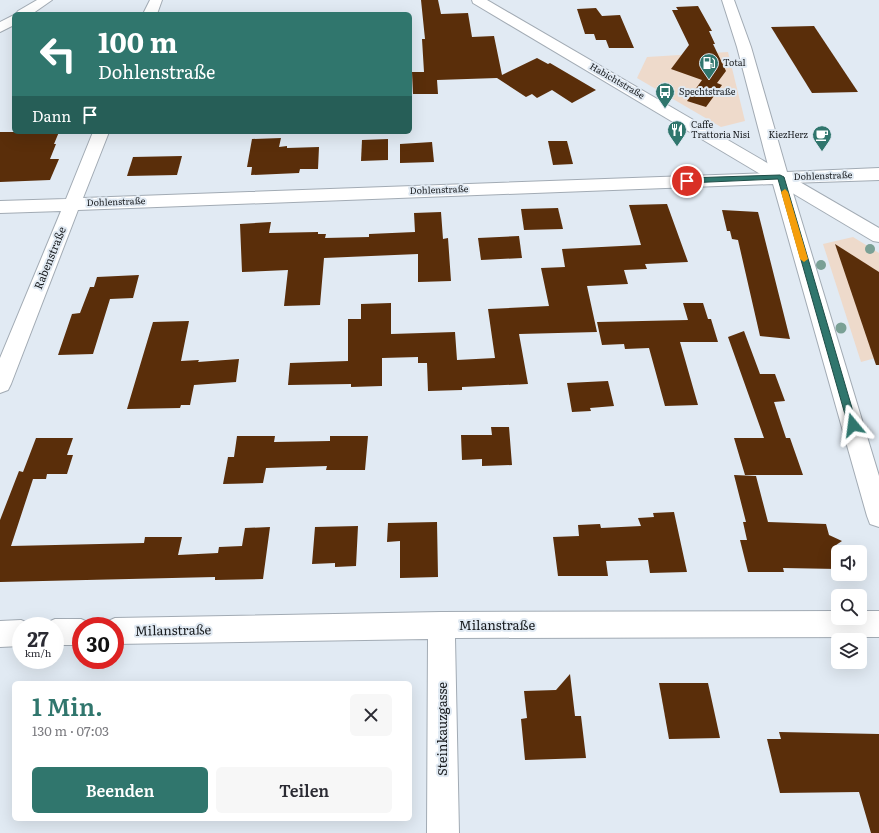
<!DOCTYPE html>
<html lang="de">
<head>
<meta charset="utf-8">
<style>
	body { margin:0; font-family:Literata,serif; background:#f7f7f7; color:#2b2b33; height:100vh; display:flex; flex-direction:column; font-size:15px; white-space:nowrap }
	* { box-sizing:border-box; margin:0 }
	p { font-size:13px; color:#7c7c81 }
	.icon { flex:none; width:22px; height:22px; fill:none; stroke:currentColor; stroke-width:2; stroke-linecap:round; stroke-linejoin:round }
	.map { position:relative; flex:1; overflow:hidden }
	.panel { position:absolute; left:12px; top:681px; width:400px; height:140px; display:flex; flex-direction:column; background:#fff; border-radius:6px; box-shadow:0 4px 16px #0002 }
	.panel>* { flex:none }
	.banner { position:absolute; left:12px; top:12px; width:400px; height:122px; border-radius:6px; box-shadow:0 4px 16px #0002; background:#30766d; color:#fff; overflow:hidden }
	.fabs { position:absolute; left:831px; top:545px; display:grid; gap:8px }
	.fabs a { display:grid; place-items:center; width:36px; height:36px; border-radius:6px; background:#fff; box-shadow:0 4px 16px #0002; font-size:20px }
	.speed { position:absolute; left:12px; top:617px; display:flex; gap:8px; font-size:20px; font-weight:700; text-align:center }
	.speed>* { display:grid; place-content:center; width:52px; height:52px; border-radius:50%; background:#fff; box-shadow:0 4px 16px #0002; line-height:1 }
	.speed small { font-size:10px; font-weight:400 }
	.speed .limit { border:6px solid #d22; background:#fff; color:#111 }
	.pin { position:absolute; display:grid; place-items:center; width:34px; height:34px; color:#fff; margin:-17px; border:2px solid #fff; border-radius:50%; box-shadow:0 1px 4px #0007 }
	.me { position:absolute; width:44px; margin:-22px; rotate:344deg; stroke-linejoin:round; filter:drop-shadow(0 0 3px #0008) }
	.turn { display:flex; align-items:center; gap:14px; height:84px; padding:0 20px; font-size:18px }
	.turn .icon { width:52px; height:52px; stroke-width:2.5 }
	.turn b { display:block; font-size:28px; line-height:34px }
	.then { display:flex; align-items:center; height:38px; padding:0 20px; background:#0003; gap:8px; font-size:15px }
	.round { display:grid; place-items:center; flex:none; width:42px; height:42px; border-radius:6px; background:#f7f7f7 }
	.headline { display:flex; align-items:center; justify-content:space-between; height:68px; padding:0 20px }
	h1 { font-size:24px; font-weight:600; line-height:30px; color:#30766d }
	.cta { display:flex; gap:8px; margin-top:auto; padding:8px 20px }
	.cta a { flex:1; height:46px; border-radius:6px; background:#30766d; color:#fff; font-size:16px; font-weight:600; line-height:46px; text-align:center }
	.cta a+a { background:#f7f7f7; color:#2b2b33 }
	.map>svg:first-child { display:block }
</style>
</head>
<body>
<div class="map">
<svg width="879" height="833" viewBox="0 0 879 833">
	<rect width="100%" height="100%" fill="#e1eaf3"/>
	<g fill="#eedacb">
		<path d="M728 52 745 121 721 127 637 78 647 57Z"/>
		<path d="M853 237 879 253V357L861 362 823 244Z"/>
	</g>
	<g fill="#5a2e0a">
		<path d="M421 0H438L441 14 468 13 472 37 494 36 502 75 537 58 548 64 550 63 596 90 572 103 552 90 537 98 532 94 526 97 497 78 437 80 438 94H413L412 72H424L422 39H425Z"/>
		<path d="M698 6 712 31H709L715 44H713L726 71 717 83 722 85 706 107 687 101 702 80 671 69 689 45 672 10H678L676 7Z"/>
		<path d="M596 8 602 16 620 15 634 48H609L606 40H596L594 34H585L577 9Z"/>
		<path d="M814 26 858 92 812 93 771 27Z"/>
		<path d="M0 132H59L54 144H56L50 159H59L50 180 0 182Z"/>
		<path d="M281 138 279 147 287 146V148L319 147 318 169H300L299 173 251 175 252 167H247L252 139Z"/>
		<path d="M388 139V160L361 161 362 140Z"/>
		<path d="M548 141H567L573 164 553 165Z"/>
		<path d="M432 142 434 162 400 163V144Z"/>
		<path d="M182 156 177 175 127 176 133 157Z"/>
		<path d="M667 204 688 262 645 264 647 269 624 270 628 284 587 286 597 332 519 334 528 384 462 387V390L428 391 427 363H418V357L382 358V386L351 387V384L288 385 290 363 348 361V319H361V304L391 303V334L455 332 457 360 495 358 488 309 549 306 541 268 565 267 562 249 641 245 629 205Z"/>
		<path d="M558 208 563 229 524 230 521 209Z"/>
		<path d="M722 210 758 212 790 339 760 336 738 240 732 239 730 231H727Z"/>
		<path d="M441 212 443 239 448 238 451 281 418 282V254L324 258 320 305 284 306 288 270 242 272 240 224 271 222 269 233 318 232V234H326L325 238 369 237V234L415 232 414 213Z"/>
		<path d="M519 236 522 258 481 260 478 238Z"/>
		<path d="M835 244 879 272V365H876Z"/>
		<path d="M139 275 133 298 110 299 93 354 58 355 72 314 80 313 90 287H94L97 277Z"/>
		<path d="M683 303H703L708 319H711L718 342H680L698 405 665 406 649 348 625 349 624 344 602 345 597 322 688 320Z"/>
		<path d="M189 321 181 361 199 360 198 362 239 359 236 382 194 385 190 405H181L180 408 127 409 153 322Z"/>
		<path d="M744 331 760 374H775L785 401 774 402 786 438H790L803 475H745L734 438H764L728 337Z"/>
		<path d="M608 381 614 406 590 408 591 411 572 412 567 383Z"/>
		<path d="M491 427H509L512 465 482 466V459L462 460 461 435H492Z"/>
		<path d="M237 436H275L274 442 330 441V436H368L365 470H326L327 466 266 468 263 483 223 484 228 457H234Z"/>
		<path d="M36 438H73L67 455H73L67 474H47L46 479H33L11 546 144 543 145 537H182L178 555 218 553 219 547 242 546 245 528 270 527 263 579 215 580V577L0 582V520L19 471 23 472Z"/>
		<path d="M734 475 756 476 768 522 826 524 829 535 842 541 833 547 838 563V569L783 568 784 572H748L740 540H747L743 522H746Z"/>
		<path d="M674 512 687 572 650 573 648 560 606 561 608 576H558L553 537 579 536 578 525 600 524 601 528 641 526 638 518 654 517 653 513Z"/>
		<path d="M437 522 438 577 400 578V541L387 542 388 523Z"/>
		<path d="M358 526 356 566 335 567V563L312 564 315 527Z"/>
		<path d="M570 674 575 716H581L586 758 525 760 521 719 527 718 524 691 556 690Z"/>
		<path d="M659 683H708L720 738 669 739Z"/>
		<path d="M779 732 879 734V833H871L859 792 780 793 767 739H781Z"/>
	</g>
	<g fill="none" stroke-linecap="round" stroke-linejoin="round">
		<g stroke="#a2abb4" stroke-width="2">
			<g id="minor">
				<path d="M37 0H52L32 14H16L18 11Z"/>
				<path d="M150 0H162L157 14H143Z"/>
				<path d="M722 0H734L751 47 787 172 879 168V180L790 183 879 476V527L870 524 867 516 773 184 78 210 11 384 8 390 0 393V358L61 211 0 213V201L66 199 93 132H109L83 198 770 173 737 47Z"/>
				<path d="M14 15V25L0 32V22Z"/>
				<path d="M838 611V618H860V611H879V637L455 638 459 833H427L428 639 115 644V626H104L106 622 115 618 441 612Z"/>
				<path d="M55 619H81L90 623 92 626H81V645H55V626H44L46 623Z"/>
				<path d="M21 620 30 624 31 626H21V646L0 647V621Z"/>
			</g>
		</g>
		<g stroke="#a2abb4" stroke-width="2">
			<path id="secondary" d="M472 0H487L879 228V242L873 241 473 3Z"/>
		</g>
		<use href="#minor" fill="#fff" fill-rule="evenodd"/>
		<use href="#secondary" fill="#fff" fill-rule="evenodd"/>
	</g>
	<g fill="#7aa095">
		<circle cx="870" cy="249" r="5"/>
		<circle cx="821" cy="265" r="5"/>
		<circle cx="841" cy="328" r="5.5"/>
	</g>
	<path fill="#30766d" stroke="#1f4d47" d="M780 175 784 177 857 425 856 428H849L848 425 778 179 687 183 684 181 687 178Z"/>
	<path fill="#f59e0b" d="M785 189 788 192 808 259 804 262 800 259 781 192Z"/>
	<defs>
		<g id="fuel-pin" transform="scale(1)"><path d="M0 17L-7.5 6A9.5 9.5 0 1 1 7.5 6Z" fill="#30766d" stroke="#e1eaf3"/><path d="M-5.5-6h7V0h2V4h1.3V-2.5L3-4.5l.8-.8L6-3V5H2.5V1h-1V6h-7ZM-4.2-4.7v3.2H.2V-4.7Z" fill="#fff"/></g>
		<g id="bus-pin" transform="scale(1)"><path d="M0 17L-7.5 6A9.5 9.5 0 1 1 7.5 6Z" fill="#30766d" stroke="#e1eaf3"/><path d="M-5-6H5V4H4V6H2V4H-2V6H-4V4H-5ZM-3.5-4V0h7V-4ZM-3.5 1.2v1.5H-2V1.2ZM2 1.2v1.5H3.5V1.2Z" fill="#fff"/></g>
		<g id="restaurant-pin" transform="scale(1)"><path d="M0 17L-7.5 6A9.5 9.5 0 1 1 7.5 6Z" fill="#30766d" stroke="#e1eaf3"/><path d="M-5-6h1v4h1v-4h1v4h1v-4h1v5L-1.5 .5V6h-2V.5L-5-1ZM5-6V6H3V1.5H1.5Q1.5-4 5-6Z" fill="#fff"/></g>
		<g id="cafe-pin" transform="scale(1)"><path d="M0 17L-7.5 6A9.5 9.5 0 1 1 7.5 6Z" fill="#30766d" stroke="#e1eaf3"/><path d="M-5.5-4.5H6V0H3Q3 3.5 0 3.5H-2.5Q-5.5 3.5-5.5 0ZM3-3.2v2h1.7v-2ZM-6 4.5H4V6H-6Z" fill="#fff"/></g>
	</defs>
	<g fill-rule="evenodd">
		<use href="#fuel-pin" x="709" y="63"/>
		<use href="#bus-pin" x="665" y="92"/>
		<use href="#restaurant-pin" x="677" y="130"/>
		<use href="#cafe-pin" x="822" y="135"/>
	</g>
	<g text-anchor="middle" stroke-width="4" stroke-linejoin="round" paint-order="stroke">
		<g font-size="9" fill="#181b1e" stroke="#e1eaf3" text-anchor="start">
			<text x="723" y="66">Total</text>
			<text x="679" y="95">Spechtstraße</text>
			<text x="691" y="128">Caffe<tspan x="691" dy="10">Trattoria Nisi</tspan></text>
			<text x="808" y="138" text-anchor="end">KiezHerz</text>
		</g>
		<g font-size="9" fill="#181b1e" stroke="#e1eaf3">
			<text transform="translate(617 81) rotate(30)" y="3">Habichtstraße</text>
			<text transform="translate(823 176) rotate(-2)" y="3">Dohlenstraße</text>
			<text transform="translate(439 190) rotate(-2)" y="3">Dohlenstraße</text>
			<text transform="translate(116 202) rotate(-2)" y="3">Dohlenstraße</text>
		</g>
		<g font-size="11" fill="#181b1e" stroke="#e1eaf3">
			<text transform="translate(50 258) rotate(-68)" y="4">Rabenstraße</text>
		</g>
		<g font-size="13" fill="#181b1e" stroke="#e1eaf3">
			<text x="497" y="630">Milanstraße</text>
			<text transform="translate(173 630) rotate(-1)" y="5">Milanstraße</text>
			<text transform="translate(442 729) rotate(-90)" y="5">Steinkauzgasse</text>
		</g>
	</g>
</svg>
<div class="fabs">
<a><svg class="icon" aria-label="sound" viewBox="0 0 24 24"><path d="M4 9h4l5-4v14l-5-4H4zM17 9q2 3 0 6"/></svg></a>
<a><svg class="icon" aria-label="search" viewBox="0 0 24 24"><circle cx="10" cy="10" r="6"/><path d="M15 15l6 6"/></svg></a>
<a><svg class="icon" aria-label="layers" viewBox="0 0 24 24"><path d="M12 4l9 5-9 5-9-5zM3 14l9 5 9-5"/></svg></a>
</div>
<div class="speed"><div>27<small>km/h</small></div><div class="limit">30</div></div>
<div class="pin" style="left:687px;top:181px;background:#d93025"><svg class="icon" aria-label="arrive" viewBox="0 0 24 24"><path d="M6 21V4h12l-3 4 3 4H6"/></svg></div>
<svg class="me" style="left:853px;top:425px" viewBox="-20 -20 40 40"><path d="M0-17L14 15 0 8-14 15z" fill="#30766d" stroke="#fff" stroke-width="4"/></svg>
<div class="banner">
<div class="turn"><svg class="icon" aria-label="left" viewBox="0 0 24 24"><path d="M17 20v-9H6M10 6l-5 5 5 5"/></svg><div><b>100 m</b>Dohlenstraße</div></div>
<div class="then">Dann<svg class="icon" aria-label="arrive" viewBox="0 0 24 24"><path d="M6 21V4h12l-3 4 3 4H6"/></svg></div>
</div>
<section class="panel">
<div class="headline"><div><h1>1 Min.</h1><p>130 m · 07:03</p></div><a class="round"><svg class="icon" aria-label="close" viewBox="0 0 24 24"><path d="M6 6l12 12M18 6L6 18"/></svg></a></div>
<div class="cta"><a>Beenden</a><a>Teilen</a></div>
</section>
</div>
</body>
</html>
